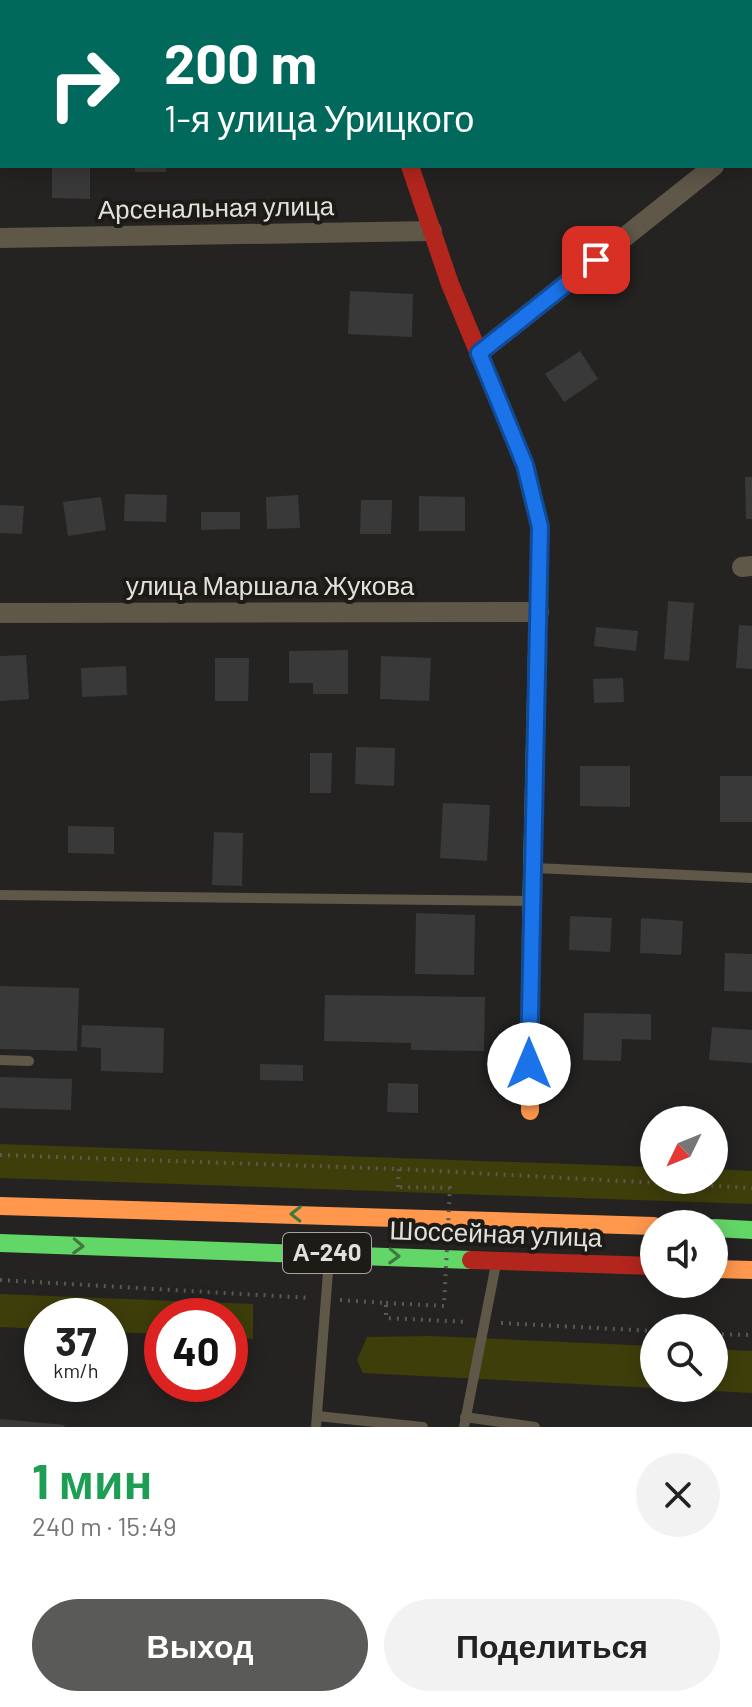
<!DOCTYPE html>
<html lang="ru">
<head>
<meta charset="utf-8">
<style>
	body { margin:0; font-family:Barlow,sans-serif; background:#f2f2f2; color:#222; height:100vh; display:flex; flex-direction:column; font-size:30px; white-space:nowrap }
	* { box-sizing:border-box; margin:0 }
	p { font-size:26px; color:#767676 }
	.icon { flex:none; width:44px; height:44px; fill:none; stroke:currentColor; stroke-width:2; stroke-linecap:round; stroke-linejoin:round }
	.map { position:relative; height:1427px; overflow:hidden }
	.drawer { display:flex; flex-direction:column; background:#fff; flex:1 }
	.drawer>* { flex:none }
	.top-card { position:absolute; left:0px; top:0px; width:752px; height:168px; box-shadow:0 4px 20px #0003; background:#00695c; color:#fff; overflow:hidden }
	.needle { width:52px; rotate:227deg }
	.controls { position:absolute; left:640px; top:1106px; display:grid; gap:16px }
	.controls a { display:grid; place-items:center; width:88px; height:88px; border-radius:50%; background:#fff; box-shadow:0 4px 20px #0003; font-size:40px }
	.speed { position:absolute; left:24px; top:1298px; display:flex; gap:16px; font-size:40px; font-weight:700; text-align:center }
	.speed>* { display:grid; place-content:center; width:104px; height:104px; border-radius:50%; background:#fff; box-shadow:0 4px 20px #0003; line-height:1 }
	.speed small { font-size:20px; font-weight:400 }
	.speed .limit { border:12px solid #d22; background:#fff; color:#111 }
	.pin { position:absolute; display:grid; place-items:center; width:68px; height:68px; color:#fff; margin:-34px; border-radius:16px; box-shadow:0 4px 12px #0006 }
	.me { position:absolute; width:88px; margin:-44px; rotate:0deg; stroke-linejoin:round; filter:drop-shadow(0 0 6px #0008) }
	.turn { display:flex; align-items:center; gap:28px; height:168px; padding:0 32px; font-size:36px }
	.turn .icon { width:104px; height:104px; stroke-width:2.5 }
	.turn b { display:block; font-size:56px; line-height:68px }
	.round { display:grid; place-items:center; flex:none; width:84px; height:84px; border-radius:42px; background:#f2f2f2 }
	.overview { display:flex; align-items:center; justify-content:space-between; height:136px; padding:0 32px }
	h1 { font-size:48px; font-weight:700; line-height:60px; color:#1e9e55 }
	.button { display:flex; gap:16px; margin-top:auto; padding:16px 32px }
	.button a { flex:1; height:92px; border-radius:48px; background:#5a5a58; color:#fff; font-size:32px; font-weight:700; line-height:92px; text-align:center }
	.button a+a { background:#f2f2f2; color:#222 }
	.map>svg:first-child { display:block }
</style>
</head>
<body>
<div class="map">
<svg width="752" height="1427" viewBox="0 0 752 1427">
	<rect width="100%" height="100%" fill="#242321"/>
	<g fill="#3e3e0b">
		<path d="M0 1144 654 1167V1180H714V1169L752 1171V1204L0 1178Z"/>
		<path d="M0 1294 253 1304V1339L230 1337V1316H162V1334L110 1332V1316H42V1329L0 1327Z"/>
		<path d="M431 1336 654 1346V1388H714V1349L752 1351V1393L363 1373 357 1360 367 1337Z"/>
	</g>
	<g fill="#3a3939">
		<path d="M52 166H90V199L52 198Z"/>
		<rect x="135" y="166" width="31" height="6"/>
		<path d="M350 291 413 294 412 337 348 334Z"/>
		<path d="M580 351 598 379 564 402 545 374Z"/>
		<path d="M745 477H752V519H746Z"/>
		<path d="M125 494 167 495 166 522 124 521Z"/>
		<path d="M298 495 300 528 267 529 266 497Z"/>
		<path d="M419 496 465 497V531H419Z"/>
		<path d="M101 497 106 530 68 536 63 502Z"/>
		<path d="M361 500H392L391 534H360Z"/>
		<path d="M0 505 24 506 22 534 0 533Z"/>
		<path d="M201 512H240V529L201 530Z"/>
		<path d="M668 601 694 603 689 661 664 659Z"/>
		<path d="M739 625 752 626V669L736 668Z"/>
		<path d="M596 627 638 631 636 651 594 646Z"/>
		<path d="M348 650V694H313V683H289V651Z"/>
		<path d="M26 655 29 699 0 701V656Z"/>
		<path d="M381 656 431 658 429 701 380 699Z"/>
		<path d="M215 658H249L248 701H215Z"/>
		<path d="M126 666 127 695 82 697 81 668Z"/>
		<path d="M623 678 624 702 594 703 593 679Z"/>
		<path d="M356 747 395 748 394 786 355 784Z"/>
		<path d="M310 753H332L331 793H310Z"/>
		<path d="M580 766H630V807L580 806Z"/>
		<rect x="720" y="776" width="32" height="46"/>
		<path d="M443 803 490 805 487 861 440 858Z"/>
		<path d="M68 826 114 827V854L68 853Z"/>
		<path d="M214 832 243 833 242 886 212 885Z"/>
		<path d="M416 913 475 915 474 975 415 974Z"/>
		<path d="M570 916 612 918 610 952 569 950Z"/>
		<path d="M641 918 683 921 681 955 640 953Z"/>
		<path d="M725 953 752 954V992L724 991Z"/>
		<path d="M0 986 79 988 77 1051 0 1049Z"/>
		<path d="M325 995 485 997 484 1051 411 1050V1043L324 1041Z"/>
		<path d="M584 1013 651 1014V1040L622 1039 621 1061 583 1060Z"/>
		<path d="M82 1025 164 1028 163 1073 101 1071V1048L81 1047Z"/>
		<path d="M712 1027 752 1030V1063L709 1060Z"/>
		<path d="M260 1064 303 1065V1081L260 1080Z"/>
		<path d="M0 1077 72 1079 71 1110 0 1108Z"/>
		<path d="M388 1083 418 1084V1113L387 1112Z"/>
		<path d="M0 1419 65 1425 64 1427H0Z"/>
	</g>
	<g fill="none" stroke-linecap="round" stroke-linejoin="round">
		<g stroke="#5d584e" stroke-width="4" stroke-dasharray="2 6" stroke-linecap="butt">
			<path d="M0 1155 399 1169 752 1188"/>
			<path d="M398 1187 399 1169"/>
			<path d="M0 1280 311 1298"/>
			<path d="M340 1300 386 1303V1318L468 1322"/>
			<path d="M501 1323 654 1331"/>
			<path d="M714 1334 752 1335"/>
		</g>
		<g stroke="#5f5748" stroke-width="10">
			<path d="M535 868 752 878"/>
			<path d="M0 895 530 901"/>
			<path d="M0 1060 29 1061"/>
			<path d="M317 1416 423 1427"/>
			<path d="M465 1417 535 1427"/>
			<path d="M316 1427 329 1259"/>
			<path d="M464 1427 496 1264"/>
		</g>
		<g stroke="#5f5748" stroke-width="20">
			<path d="M376 0 377 2"/>
			<path d="M750 139 752 138"/>
			<path d="M0 238 432 231"/>
			<path d="M479 353 714 166"/>
			<path d="M742 567 752 566"/>
			<path d="M0 613 539 612"/>
		</g>
		<g stroke="#63d668" stroke-width="18">
			<path d="M531 921 538 606"/>
			<path d="M714 1228 752 1230"/>
			<path d="M0 1243 471 1260"/>
		</g>
		<g stroke="#ff974d" stroke-width="18">
			<path d="M530 1111 531 921"/>
			<path d="M0 1206 654 1226"/>
			<path d="M714 1269 752 1270"/>
		</g>
		<g stroke="#b3261e" stroke-width="18">
			<path d="M410 166 450 284 525 465 540 527 538 606"/>
			<path d="M471 1260 654 1266"/>
		</g>
		<path stroke="#5d584e" stroke-width="4" stroke-dasharray="2 6" stroke-linecap="butt" d="M386 1303 444 1306 450 1188 398 1187"/>
	</g>
	<defs><path id="oneway-chevron" d="M-2-3.5L2.5 0L-2 3.5" fill="none" stroke-width="1.6" stroke-linecap="round" stroke-linejoin="round" transform="scale(2)"/></defs>
	<g stroke="#40783f">
		<use href="#oneway-chevron" transform="translate(296 1214) rotate(-179)"/>
		<use href="#oneway-chevron" transform="translate(78 1246) rotate(2)"/>
		<use href="#oneway-chevron" transform="translate(394 1256) rotate(2)"/>
	</g>
	<g fill="none" stroke-linecap="round" stroke-linejoin="round">
		<g stroke="#114b97" stroke-width="20">
			<path id="route" d="M529 1064 540 527 525 465 479 353 596 260"/>
		</g>
		<use href="#route" stroke="#1a73e8" stroke-width="14"/>
	</g>
	<g text-anchor="middle" stroke-width="8" stroke-linejoin="round" paint-order="stroke">
		<rect fill="#1c1b16" stroke="#a6a5a1" stroke-width="2" x="283" y="1233" width="88" height="40" rx="6"/>
		<g font-size="24" font-weight="bold" fill="#e1e0dd">
			<text x="327" y="1261">А-240</text>
		</g>
		<g font-size="26" fill="#e1e0dd" stroke="#1c1b16">
			<text transform="translate(216 208) rotate(-1)" y="9">Арсенальная улица</text>
			<text x="270" y="595">улица Маршала Жукова</text>
			<text transform="translate(496 1234) rotate(2)" y="9">Шоссейная улица</text>
		</g>
	</g>
</svg>
<div class="controls">
<a><svg class="needle" viewBox="-14 -14 28 28"><path d="M0-13l5 13h-10z" fill="#e53935"/><path d="M0 13l5-13h-10z" fill="#767676"/></svg></a>
<a><svg class="icon" aria-label="sound" viewBox="0 0 24 24"><path d="M4 9h4l5-4v14l-5-4H4zM17 9q2 3 0 6"/></svg></a>
<a><svg class="icon" aria-label="search" viewBox="0 0 24 24"><circle cx="10" cy="10" r="6"/><path d="M15 15l6 6"/></svg></a>
</div>
<div class="speed"><div>37<small>km/h</small></div><div class="limit">40</div></div>
<div class="pin" style="left:596px;top:260px;background:#d93025"><svg class="icon" aria-label="arrive" viewBox="0 0 24 24"><path d="M6 21V4h12l-3 4 3 4H6"/></svg></div>
<svg class="me" style="left:529px;top:1064px" viewBox="-20 -20 40 40"><circle r="19" fill="#fff"/><path d="M0-13L10 11 0 6-10 11z" fill="#1a73e8"/></svg>
<div class="top-card">
<div class="turn"><svg class="icon" aria-label="right" viewBox="0 0 24 24"><path d="M7 20v-9h11M14 6l5 5-5 5"/></svg><div><b>200 m</b>1-я улица Урицкого</div></div>
</div>
</div>
<section class="drawer">
<div class="overview"><div><h1>1 мин</h1><p>240 m · 15:49</p></div><a class="round"><svg class="icon" aria-label="close" viewBox="0 0 24 24"><path d="M6 6l12 12M18 6L6 18"/></svg></a></div>
<div class="button"><a>Выход</a><a>Поделиться</a></div>
</section>
</body>
</html>
